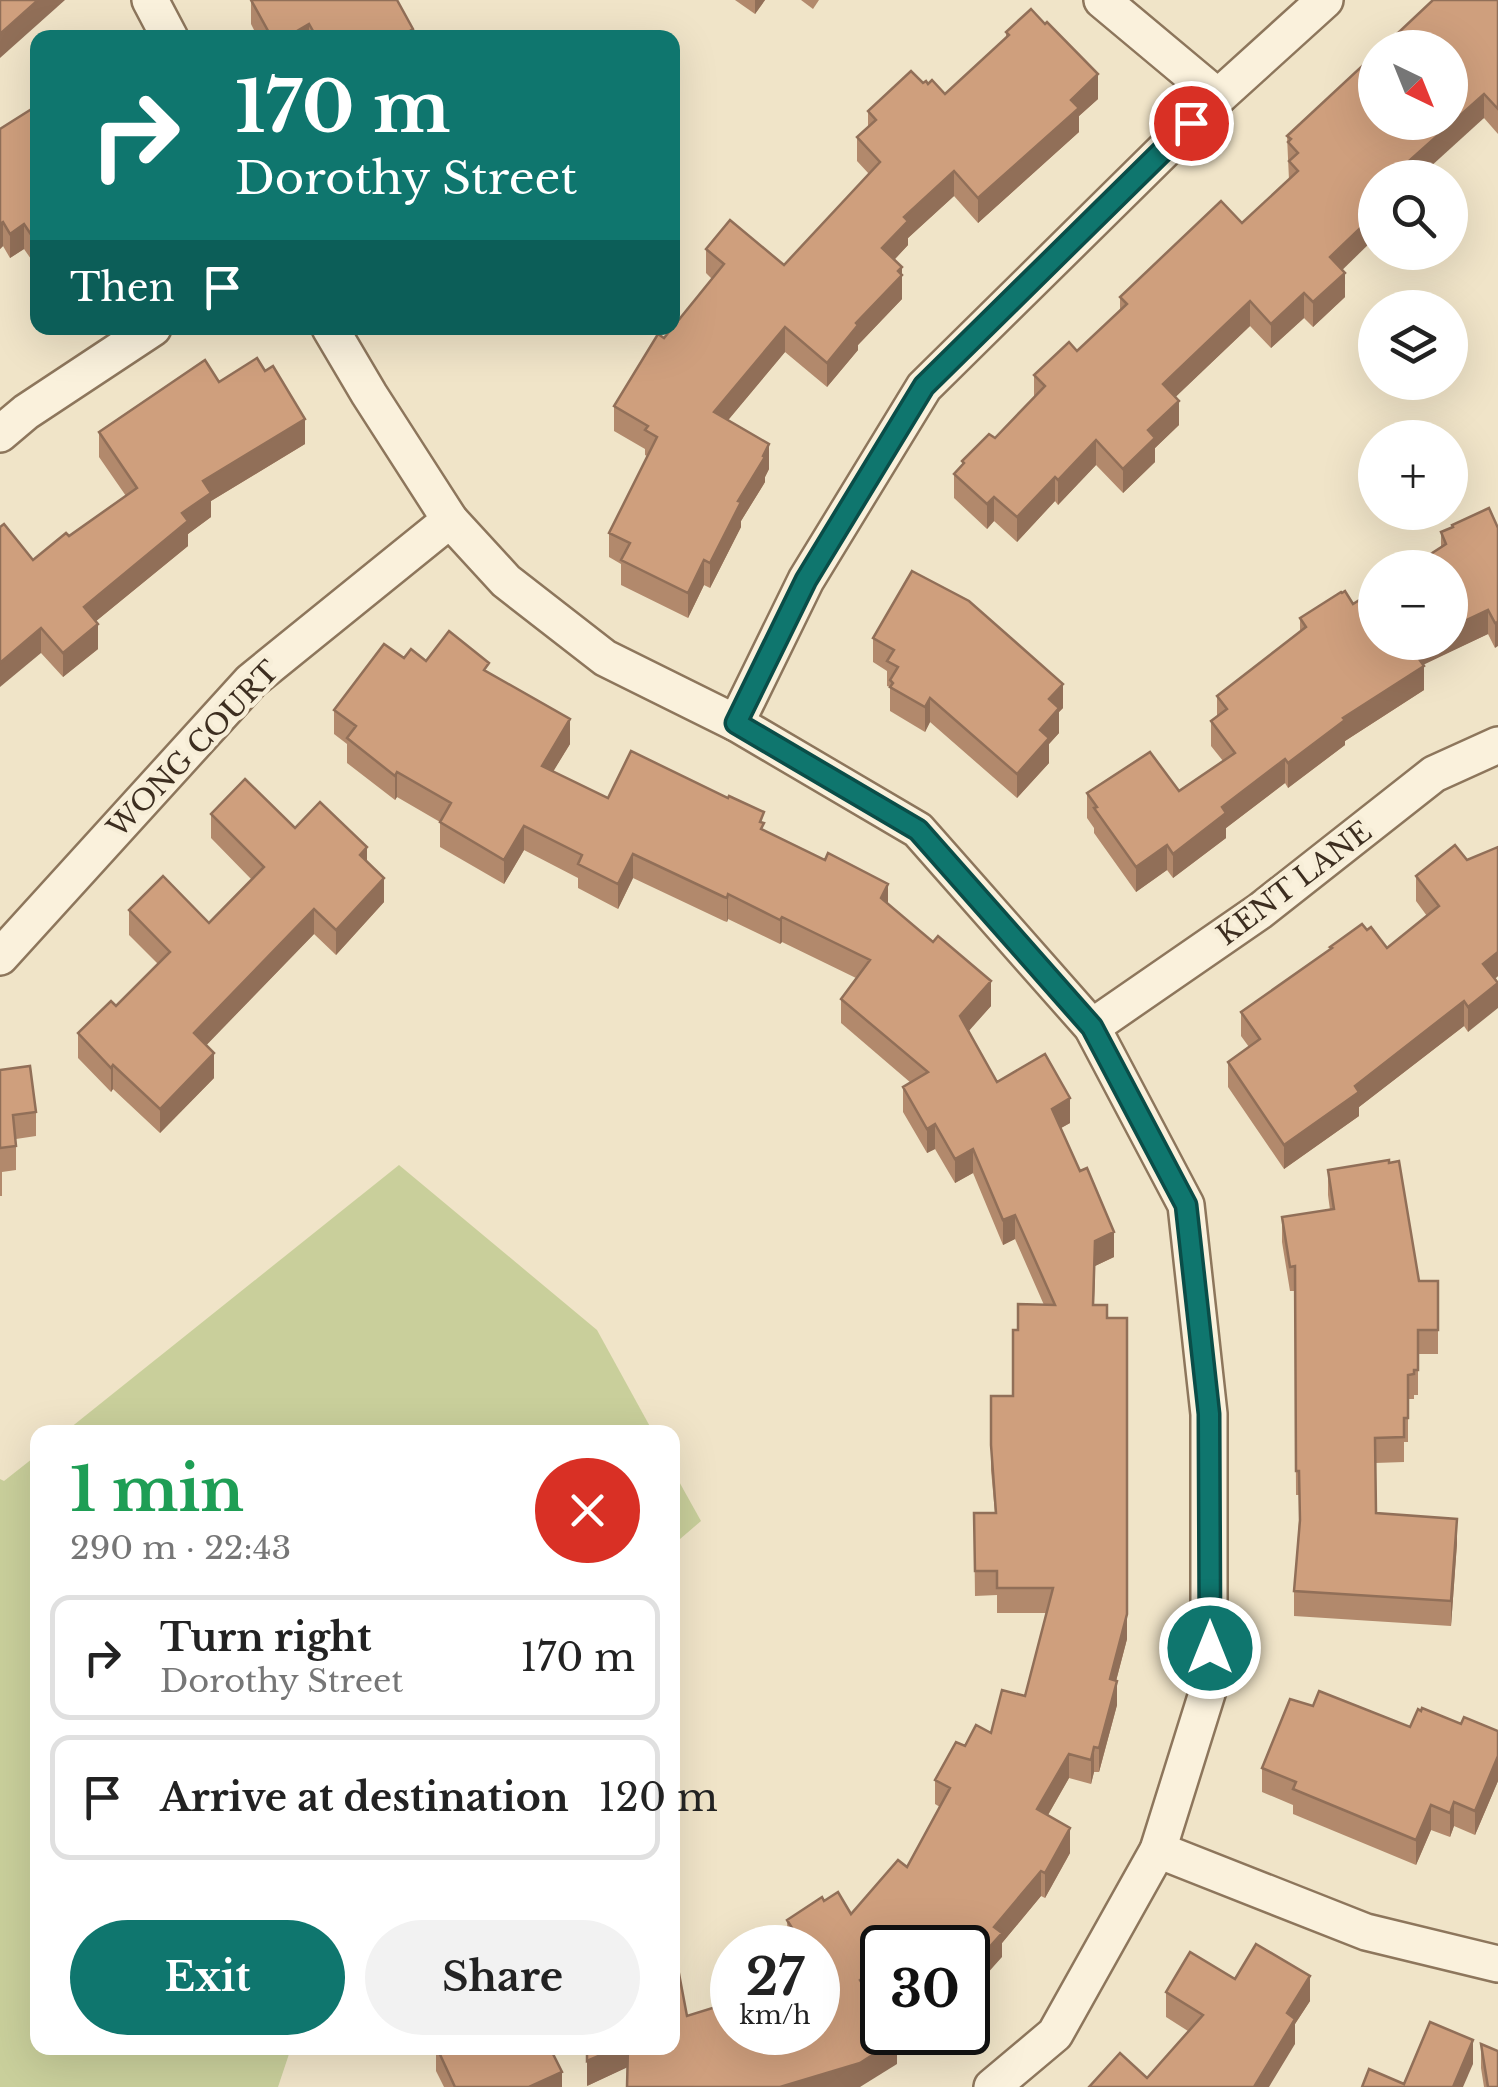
<!DOCTYPE html>
<html lang="en">
<head>
<meta charset="utf-8">
<style>
	body { margin:0; font-family:"Libre Baskerville",serif; background:#f2f2f2; color:#222; height:100vh; display:flex; flex-direction:column; font-size:38px; white-space:nowrap }
	* { box-sizing:border-box; margin:0 }
	p { font-size:32px; color:#767676 }
	.icon { flex:none; width:55px; height:55px; fill:none; stroke:currentColor; stroke-width:2; stroke-linecap:round; stroke-linejoin:round }
	.map { position:relative; flex:1; overflow:hidden }
	.sheet { position:absolute; left:30px; top:1425px; width:650px; height:630px; display:flex; flex-direction:column; background:#fff; border-radius:20px; box-shadow:0 10px 40px #0002 }
	.sheet>* { flex:none }
	.top-card { position:absolute; left:30px; top:30px; width:650px; height:305px; border-radius:20px; box-shadow:0 10px 40px #0002; background:#0f766e; color:#fff; overflow:hidden }
	.needle { width:65px; rotate:137deg }
	.fabs { position:absolute; left:1358px; top:30px; display:grid; gap:20px }
	.fabs a { display:grid; place-items:center; width:110px; height:110px; border-radius:50%; background:#fff; box-shadow:0 10px 40px #0002; font-size:50px }
	.speed { position:absolute; left:710px; top:1925px; display:flex; gap:20px; font-size:50px; font-weight:700; text-align:center }
	.speed>* { display:grid; place-content:center; width:130px; height:130px; border-radius:50%; background:#fff; box-shadow:0 10px 40px #0002; line-height:1 }
	.speed small { font-size:25px; font-weight:400 }
	.speed .limit { border:5px solid #111; border-radius:15px; background:#fff; color:#111 }
	.pin { position:absolute; display:grid; place-items:center; width:85px; height:85px; color:#fff; margin:-42px; border:5px solid #fff; border-radius:50%; box-shadow:0 2px 10px #0007 }
	.me { position:absolute; width:110px; margin:-55px; rotate:0deg; stroke-linejoin:round; filter:drop-shadow(0 0 8px #0008) }
	.turn { display:flex; align-items:center; gap:35px; height:210px; padding:0 40px; font-size:45px }
	.turn .icon { width:130px; height:130px; stroke-width:2.5 }
	.turn b { display:block; font-size:70px; line-height:85px }
	.then { display:flex; align-items:center; height:95px; padding:0 40px; background:#0003; gap:20px; font-size:38px }
	.round { display:grid; place-items:center; flex:none; width:105px; height:105px; border-radius:52px; background:#f2f2f2 }
	.summary { display:flex; align-items:center; justify-content:space-between; height:170px; padding:0 40px }
	h1 { font-size:60px; font-weight:700; line-height:75px; color:#1e9e55 }
	.cta { display:flex; gap:20px; margin-top:auto; padding:20px 40px }
	.cta a { flex:1; height:115px; border-radius:60px; background:#0f766e; color:#fff; font-size:40px; font-weight:700; line-height:115px; text-align:center }
	.cta a+a { background:#f2f2f2; color:#222 }
	ul { padding:0; list-style:none }
	li { display:flex; align-items:center; gap:30px; height:125px; margin:0 20px 15px; padding:0 20px; border:5px solid #e0e0e0; border-radius:20px }
	li div { flex:1 }
	li b { display:block; font-size:38px }
	li em { font-style:normal }
	.map>svg:first-child { display:block }
</style>
</head>
<body>
<div class="map">
<svg width="1498" height="2087" viewBox="0 0 1498 2087">
	<rect width="100%" height="100%" fill="#f0e4c8"/>
	<g fill="#c9cf9b">
		<path d="M399 1165 597 1330 653 1432H65Z"/>
		<path d="M37 1455 38 2048H291L278 2087H0V1479L4 1481Z"/>
		<path d="M672 1469 701 1521 673 1545H672Z"/>
	</g>
	<g fill="none" stroke-linecap="round" stroke-linejoin="round">
		<g stroke="#8d765c" stroke-width="40">
			<g id="minor">
				<path d="M150 0 170 38"/>
				<path d="M1102 0 1218 97"/>
				<path d="M330 328 369 394 450 520 506 581 605 658 736 723 918 830 1092 1027 1186 1205 1209 1414V1687L1158 1850 1055 2034 992 2087"/>
				<path d="M0 434 26 412 153 328"/>
				<path d="M736 723 806 580 924 387 1218 97 1325 0"/>
				<path d="M0 957 251 681 450 520"/>
				<path d="M1092 1027 1260 911 1434 774 1498 745"/>
				<path d="M1158 1850 1366 1932 1498 1964"/>
			</g>
		</g>
		<use href="#minor" stroke="#faf1dc" stroke-width="35"/>
	</g>
	<g fill="#b2896c">
		<path d="M251 0 413 36 414 38H258L251 24Z"/>
		<path d="M735 0H765L755 14Z"/>
		<path d="M801 0H819L813 9Z"/>
		<path d="M1498 0V134L1484 118 1375 178 1342 270 1345 297 1313 327 1304 318 1271 348 1250 326 1175 397 1179 425 1155 448V462L1123 493 1096 465 1058 505 1055 501 1017 542 994 521 987 529 954 498V474L962 465V461L995 438 1034 397V375L1077 351 1120 311V297L1242 223 1289 180 1287 136Z"/>
		<path d="M1006 32 1098 99 1079 116V132L978 223 954 196 908 238V245L894 260 902 267V299L858 345V350L827 387 785 352 728 420 769 469 765 477V482L741 521V527L710 588 704 585 688 618 621 585V564L609 557V533L647 456 645 455V449L614 431V406L664 338 712 279 706 273V249L784 265 869 174 857 161V137L868 127V111L923 83 928 84 945 94 1006 37Z"/>
		<path d="M38 105V269L24 249 10 258 3 246 0 249V129Z"/>
		<path d="M219 382 305 444 211 501V517L188 534V546L96 621 98 649 63 677 41 653 33 560 126 496 99 457V432Z"/>
		<path d="M1498 528 1495 648 1488 634 1423 664 1424 690 1345 741V745L1288 788 1285 783 1226 828V838L1173 878 1167 870 1136 892 1094 833V828L1087 818V793L1179 791 1223 761 1211 746V721L1217 716V696L1300 632V618L1353 604 1441 547V532Z"/>
		<path d="M873 638 1063 708 1059 712V733L1049 744V763L1017 798 930 722 925 732 890 711V687L887 686V671L873 662Z"/>
		<path d="M404 658 426 661 489 673 570 744 553 771 608 798 764 830 888 904 991 1006 968 1031 997 1082 1070 1123 1061 1128 1114 1257 1095 1266 1094 1305 1107 1318 1127 1639 1116 1681 1117 1705 1099 1772H1094L1091 1784 1069 1778 1048 1815 1070 1853 1045 1898 1041 1896 1002 1943V1957L968 1948H882V1989L871 1997 897 2064 627 2067 587 2086 687 2016 818 2032V1948L788 1946 787 1920 824 1901 851 1914 907 1867 940 1807 935 1804V1780L965 1746 991 1733 1025 1696 1046 1613H997V1595L975 1596 974 1513H995L991 1470V1396H1013L1018 1330 1044 1305 1015 1239 1003 1245 973 1173 955 1183 935 1149 927 1153 903 1112V1087L911 1083 841 1023V999L856 978 782 942 780 944 728 919 727 922 724 921 633 878 618 909 578 888V878L524 850 504 884 440 847V822L397 797 395 800 347 763V744L334 734V710Z"/>
		<path d="M211 814 295 828 367 862 384 902 336 955 314 934 206 1045 214 1078 160 1133 113 1089 111 1092 78 1058V1033L116 1006 158 964 129 935V910L209 923 252 880 211 838Z"/>
		<path d="M1498 847V976L1495 979 1468 1032 1464 1026 1359 1107V1116L1284 1169 1228 1087V1062L1249 1047 1241 1036V1012L1330 949V947L1367 930 1387 948 1427 916 1416 901V876L1467 860Z"/>
		<path d="M0 1070 36 1112V1136L16 1139V1170L2 1172V1196H0Z"/>
		<path d="M1328 1170 1419 1281H1438V1354H1418V1395H1414V1399H1408V1442H1404V1462L1375 1463 1376 1513 1457 1543 1451 1626 1294 1616V1591L1299 1522V1495H1296L1295 1291H1290L1282 1242V1217L1330 1210 1328 1195Z"/>
		<path d="M1313 1706 1410 1727 1421 1711 1461 1724 1498 1731V1781L1475 1835 1454 1826 1450 1837 1431 1830 1416 1865 1293 1814V1805L1262 1792V1768Z"/>
		<path d="M1235 1979 1310 2001 1295 2024V2044L1147 2078 1188 2031 1166 2017V1992Z"/>
		<path d="M1481 2044 1498 2087H1484L1481 2068Z"/>
		<path d="M436 2048 562 2087H444L436 2071Z"/>
	</g>
	<g fill="#916f58">
		<path d="M38 0H65L0 58V34Z"/>
		<path d="M755 0H765L755 14Z"/>
		<path d="M309 24V38H285Z"/>
		<path d="M1098 74V99L1079 116V132L978 223V198L1071 100Z"/>
		<path d="M1484 94V118L1418 178H1390Z"/>
		<path d="M954 171V196L908 238V245L882 273V248L904 217Z"/>
		<path d="M1375 214V238L1330 282V257Z"/>
		<path d="M3 222V246L0 249V224Z"/>
		<path d="M24 224V249L10 258V234Z"/>
		<path d="M902 267V299L858 345V350L827 387V363L856 323Z"/>
		<path d="M1345 273V297L1313 327V302Z"/>
		<path d="M1304 293V318L1271 348V324Z"/>
		<path d="M1250 301V326L1163 409V384Z"/>
		<path d="M785 327V352L714 437V412Z"/>
		<path d="M1179 401V425L1155 448V462L1123 493V469L1148 430Z"/>
		<path d="M305 419V444L211 501V517L188 534V546L84 631V607L182 513 203 481Z"/>
		<path d="M1096 440V465L1058 505V480Z"/>
		<path d="M769 444V469L765 477V482L741 521V527L710 588V563L738 501Z"/>
		<path d="M1055 477V501L1017 542V517Z"/>
		<path d="M994 497V521L987 529V504Z"/>
		<path d="M704 560V585L688 618V593Z"/>
		<path d="M1488 610V634L1423 665 1424 666V690L1345 741V745L1288 788V763L1343 718 1415 644 1450 642V628Z"/>
		<path d="M1498 622V646L1495 648V623Z"/>
		<path d="M98 624V649L63 677V653Z"/>
		<path d="M41 628V653L0 687V663Z"/>
		<path d="M1063 684V708L1059 712V733L1049 744V763L1017 798V774L1040 730 1049 699Z"/>
		<path d="M930 698V722L925 732V707Z"/>
		<path d="M570 719V744L542 790V766Z"/>
		<path d="M1285 759V783L1226 828V838L1173 878V854L1222 807Z"/>
		<path d="M397 772V797L395 800V776Z"/>
		<path d="M524 826V850L504 884V860Z"/>
		<path d="M1167 845V870L1136 892V867Z"/>
		<path d="M367 847V872L360 855Z"/>
		<path d="M633 854V878L618 909V884Z"/>
		<path d="M384 878V902L336 955V930Z"/>
		<path d="M888 884V909L881 898Z"/>
		<path d="M728 894V919L727 922V898Z"/>
		<path d="M314 909V934L194 1058V1033Z"/>
		<path d="M782 917V942L780 944V920Z"/>
		<path d="M1498 952V976L1483 988V964Z"/>
		<path d="M991 981V1006L960 1041V1016Z"/>
		<path d="M1498 983V1008L1468 1032V1007Z"/>
		<path d="M1464 1001V1026L1359 1107V1116L1284 1169V1145L1355 1086Z"/>
		<path d="M214 1053V1078L160 1133V1109Z"/>
		<path d="M113 1065V1089L111 1092V1068Z"/>
		<path d="M1070 1098V1123L1052 1133V1109Z"/>
		<path d="M935 1124V1149L927 1153V1129Z"/>
		<path d="M973 1149V1173L955 1183V1159Z"/>
		<path d="M1015 1215V1239L1003 1245V1220Z"/>
		<path d="M1114 1232V1257L1095 1266 1093 1329 1095 1241Z"/>
		<path d="M1457 1519V1543L1451 1626V1601Z"/>
		<path d="M1127 1614V1639L1110 1704V1679Z"/>
		<path d="M1117 1681V1705L1099 1772V1748Z"/>
		<path d="M1094 1747V1772L1091 1784V1760Z"/>
		<path d="M1069 1754V1778L1037 1834V1809Z"/>
		<path d="M1498 1756V1781L1475 1835V1811Z"/>
		<path d="M1454 1802V1826L1450 1837V1813Z"/>
		<path d="M1431 1805V1830L1416 1865V1840Z"/>
		<path d="M1070 1828V1853L1045 1898V1873Z"/>
		<path d="M1041 1871V1896L1002 1943V1957L968 1995V1971L994 1927Z"/>
		<path d="M882 1965V1989L860 2004V1980Z"/>
		<path d="M1310 1976V2001L1295 2024V2044L1269 2087H1254L1287 2013Z"/>
		<path d="M897 2039V2064L860 2087H780Z"/>
		<path d="M1473 2040V2064L1463 2087H1453Z"/>
		<path d="M617 2048H628V2067L587 2086V2061Z"/>
		<path d="M562 2072V2087H529Z"/>
	</g>
	<g fill="#cf9f7d" stroke="#916f58" stroke-width="2.5">
		<path d="M0 0H38L0 34Z"/>
		<path d="M251 0H397L413 29 410 31 414 38H317L309 24 285 38H272Z"/>
		<path d="M1433 0H1498V109L1484 94 1390 178H1375V214L1330 257 1345 273 1313 302 1304 293 1271 324 1250 301 1163 384 1179 401 1148 430 1155 438 1123 469 1096 440 1058 480 1055 477 1017 517 994 497 987 504 954 474 964 463 962 461 989 434 995 438 1045 386 1034 375 1069 342 1077 351 1127 304 1120 297 1221 201 1242 223 1298 171 1289 161 1298 153 1288 142 1291 139 1287 136 1375 54V122H1450V48H1382Z"/>
		<path d="M1031 9 1045 24 1047 22 1098 74 1071 100 1079 108 978 198 954 171 904 217 908 221 882 248 902 267 898 271 902 275 856 323 858 325 827 363 785 327 714 412 769 444 763 456 765 457 738 501 741 502 710 563 704 560 688 593 621 560 630 543 609 533 657 437 645 430 648 426 614 406 658 334 664 338 724 264 706 249 730 220 784 265 880 162 857 137 876 120 868 111 911 71 923 83 926 81 928 84 932 80 945 94 1009 35 1006 32Z"/>
		<path d="M38 105V245L24 224 10 234 3 222 0 224V129Z"/>
		<path d="M257 358 265 371 273 366 305 419 203 481 211 493 182 513 188 521 84 607 98 624 63 653 41 628 0 663V527L4 524 33 560 66 533 69 536 137 488 99 432 205 360 219 382Z"/>
		<path d="M1489 508 1498 528V622L1495 623 1488 610 1450 628V568H1409L1446 544 1441 532 1453 527 1452 525Z"/>
		<path d="M912 571 969 601 1063 684 1049 699 1059 708 1040 730 1049 738 1017 774 930 698 925 707 890 687 893 683 890 680 898 667 887 661 894 650 873 638Z"/>
		<path d="M1375 590V642H1418L1415 644 1423 656 1419 659 1424 666 1343 718 1345 720 1288 763 1285 759 1222 807 1226 813 1173 854 1167 845 1136 867 1094 808 1097 807 1087 793 1150 752 1179 791 1235 753 1211 721 1227 709 1217 696 1306 627 1300 618 1341 592 1342 593 1345 591 1353 604Z"/>
		<path d="M449 631 489 663 484 670 570 719 542 766 608 798 631 751 728 798 729 796 764 812 760 822 764 823 761 829 825 860 828 853 888 884 881 898 933 942 938 936 991 981 960 1016 997 1082 1045 1054 1070 1098 1052 1109 1080 1171 1087 1168 1114 1232 1095 1241 1093 1305H1107V1318H1127V1614L1110 1679 1117 1681 1099 1748 1094 1747 1091 1760 1069 1754 1037 1809 1070 1828 1045 1873 1041 1871 994 1927 1002 1933 968 1971V1948H928L920 1941 909 1948H882V1965L860 1980 882 2016V2032H893L897 2039 860 2063 780 2087H627L628 2048H672V1963H677L687 2016 732 2002V2032H818V1948H786L799 1939 787 1920 822 1897 824 1901 838 1892 851 1914 898 1860 907 1867 950 1788 935 1780 956 1742 965 1746 976 1725 991 1733 1002 1690 1025 1696 1053 1588H997V1571H975L974 1513H996L991 1445V1396H1013V1330H1018V1304L1055 1305 1015 1215 1003 1220 973 1149 955 1159 935 1124 927 1129 903 1087 928 1072 841 999 870 960 782 917 780 920 728 894 727 898 724 897 633 854 618 884 578 864 582 855 524 826 504 860 440 822 451 803 397 772 395 776 347 738 356 726 334 710 384 644 404 658 411 649 426 661Z"/>
		<path d="M245 779 295 828 320 802 367 847 360 855 384 878 336 930 314 909 194 1033 214 1053 160 1109 113 1065 111 1068 78 1033 111 1001 116 1006 170 952 129 910 163 876 209 923 264 867 211 814Z"/>
		<path d="M1455 845 1467 860 1498 847V952L1483 964 1498 983 1468 1007 1464 1001 1355 1086 1359 1092 1284 1145 1228 1062 1260 1039 1241 1012 1332 948 1330 947 1362 924 1367 930 1371 927 1387 948 1439 906 1416 876Z"/>
		<path d="M30 1066 36 1112 13 1115 16 1146 0 1148V1070Z"/>
		<path d="M1389 1160V1163L1399 1161 1419 1281H1438V1330H1418V1370H1414V1374L1408 1375V1418H1404V1437L1375 1438 1376 1513 1457 1519 1451 1601 1294 1591 1300 1520 1299 1471H1296L1295 1266 1290 1267 1282 1217 1334 1209 1328 1170Z"/>
		<path d="M1319 1691 1410 1727 1418 1709 1421 1711 1422 1708 1461 1724 1464 1717 1498 1731V1756L1475 1811 1454 1802 1450 1813 1431 1805 1416 1840 1293 1789 1296 1782 1262 1768 1290 1699 1313 1706Z"/>
		<path d="M1256 1944 1310 1976 1287 2013 1295 2019 1254 2087H1089L1120 2053 1147 2078 1203 2015 1166 1992 1190 1952 1235 1979Z"/>
		<path d="M1430 2022 1473 2040 1453 2087H1362L1369 2069 1404 2084Z"/>
		<path d="M1481 2044 1498 2051V2087H1488Z"/>
		<path d="M437 2048H550L562 2072 529 2087H455Z"/>
		<path d="M587 2048H617L587 2061Z"/>
	</g>
	<g fill="none" stroke-linecap="round" stroke-linejoin="round">
		<g stroke="#0a4d48" stroke-width="25">
			<path id="route" d="M1191 123 924 386 806 580 736 723 918 830 1092 1027 1186 1205 1209 1414 1210 1648"/>
		</g>
		<use href="#route" stroke="#0f766e" stroke-width="18"/>
	</g>
	<g text-anchor="middle" stroke-width="9" stroke-linejoin="round" paint-order="stroke">
		<g font-size="28" fill="#3d2e20" stroke="#f7eed8">
			<text transform="translate(193 749) rotate(-46)" y="10">WONG COURT</text>
			<text transform="translate(1294 883) rotate(-37)" y="10">KENT LANE</text>
		</g>
	</g>
</svg>
<div class="fabs">
<a><svg class="needle" viewBox="-14 -14 28 28"><path d="M0-13l5 13h-10z" fill="#e53935"/><path d="M0 13l5-13h-10z" fill="#767676"/></svg></a>
<a><svg class="icon" aria-label="search" viewBox="0 0 24 24"><circle cx="10" cy="10" r="6"/><path d="M15 15l6 6"/></svg></a>
<a><svg class="icon" aria-label="layers" viewBox="0 0 24 24"><path d="M12 4l9 5-9 5-9-5zM3 14l9 5 9-5"/></svg></a>
<a>+</a>
<a>−</a>
</div>
<div class="speed"><div>27<small>km/h</small></div><div class="limit">30</div></div>
<div class="pin" style="left:1191px;top:123px;background:#d93025"><svg class="icon" aria-label="arrive" viewBox="0 0 24 24"><path d="M6 21V4h12l-3 4 3 4H6"/></svg></div>
<svg class="me" style="left:1210px;top:1648px" viewBox="-20 -20 40 40"><circle r="17" fill="#0f766e" stroke="#fff" stroke-width="3"/><path d="M0-11L8 9 0 5-8 9z" fill="#fff"/></svg>
<div class="top-card">
<div class="turn"><svg class="icon" aria-label="right" viewBox="0 0 24 24"><path d="M7 20v-9h11M14 6l5 5-5 5"/></svg><div><b>170 m</b>Dorothy Street</div></div>
<div class="then">Then<svg class="icon" aria-label="arrive" viewBox="0 0 24 24"><path d="M6 21V4h12l-3 4 3 4H6"/></svg></div>
</div>
<section class="sheet">
<div class="summary"><div><h1>1 min</h1><p>290 m · 22:43</p></div><a class="round" style="background:#d93025;color:#fff"><svg class="icon" aria-label="close" viewBox="0 0 24 24"><path d="M6 6l12 12M18 6L6 18"/></svg></a></div>
<ul>
<li><svg class="icon" aria-label="right" viewBox="0 0 24 24"><path d="M7 20v-9h11M14 6l5 5-5 5"/></svg><div><b>Turn right</b><p>Dorothy Street</p></div><em>170 m</em></li>
<li><svg class="icon" aria-label="arrive" viewBox="0 0 24 24"><path d="M6 21V4h12l-3 4 3 4H6"/></svg><div><b>Arrive at destination</b></div><em>120 m</em></li>
</ul>
<div class="cta"><a>Exit</a><a>Share</a></div>
</section>
</div>
</body>
</html>
